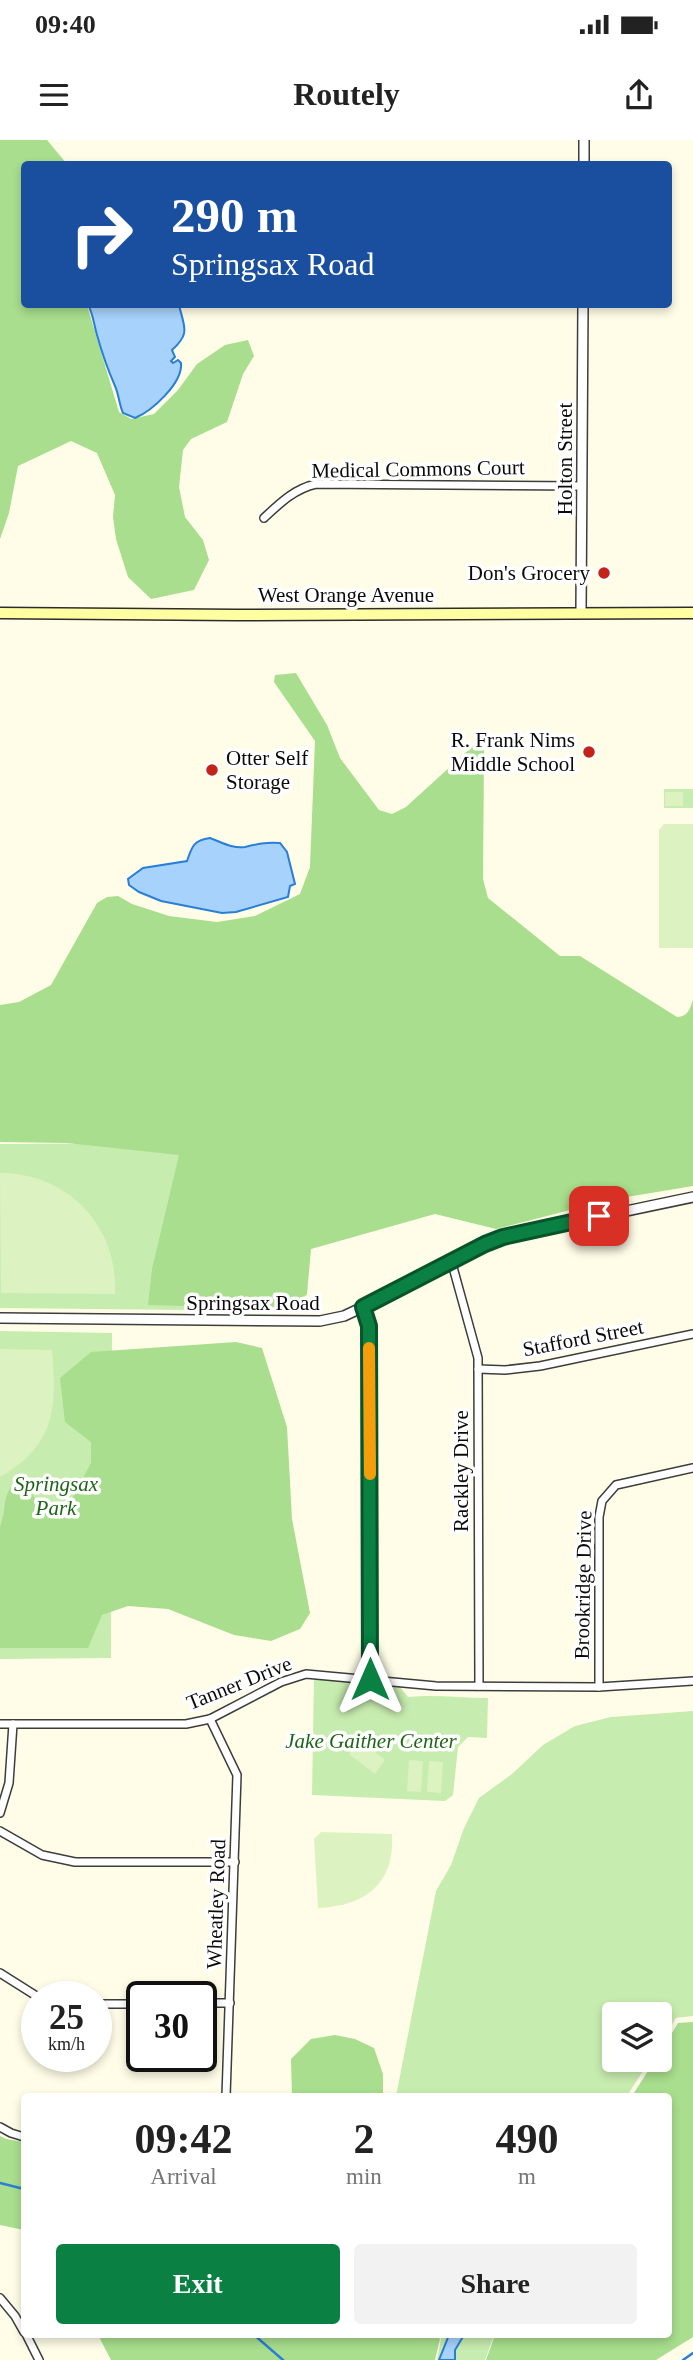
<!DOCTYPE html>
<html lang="en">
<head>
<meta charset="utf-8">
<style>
	body { margin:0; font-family:"Times New Roman",serif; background:#f2f2f2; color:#222; height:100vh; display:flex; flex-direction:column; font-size:26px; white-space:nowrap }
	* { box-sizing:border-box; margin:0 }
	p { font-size:23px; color:#767676 }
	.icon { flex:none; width:38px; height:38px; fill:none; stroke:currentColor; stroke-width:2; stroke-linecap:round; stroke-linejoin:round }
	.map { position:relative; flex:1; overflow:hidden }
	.drawer { position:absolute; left:21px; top:1953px; width:651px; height:245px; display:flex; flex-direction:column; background:#fff; border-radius:7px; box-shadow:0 4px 10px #0003 }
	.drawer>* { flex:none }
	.top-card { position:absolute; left:21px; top:21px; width:651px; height:147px; border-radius:7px; box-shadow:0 4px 10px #0003; background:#1a4fa0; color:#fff; overflow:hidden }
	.buttons { position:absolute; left:602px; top:1862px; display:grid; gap:14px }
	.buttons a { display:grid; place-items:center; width:70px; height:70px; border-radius:7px; background:#fff; box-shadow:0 4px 10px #0003; font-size:35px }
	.speed { position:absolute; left:21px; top:1841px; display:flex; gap:14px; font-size:35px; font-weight:700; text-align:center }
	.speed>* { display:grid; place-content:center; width:91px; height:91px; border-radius:50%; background:#fff; box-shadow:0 4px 10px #0003; line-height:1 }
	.speed small { font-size:18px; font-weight:400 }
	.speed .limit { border:4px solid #111; border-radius:10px; background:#fff; color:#111 }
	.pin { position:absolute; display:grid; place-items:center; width:60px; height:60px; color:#fff; margin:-30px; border-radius:14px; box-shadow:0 4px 10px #0006 }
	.me { position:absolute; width:77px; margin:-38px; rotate:0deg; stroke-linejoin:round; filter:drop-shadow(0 0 5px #0008) }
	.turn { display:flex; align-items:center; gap:24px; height:147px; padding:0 35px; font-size:32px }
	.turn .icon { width:91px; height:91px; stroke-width:2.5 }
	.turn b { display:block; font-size:49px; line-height:60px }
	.eta { display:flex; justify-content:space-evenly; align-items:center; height:119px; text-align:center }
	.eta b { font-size:42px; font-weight:600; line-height:49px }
	.action { display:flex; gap:14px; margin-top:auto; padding:14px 35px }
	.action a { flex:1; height:80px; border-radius:7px; background:#0b8043; color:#fff; font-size:28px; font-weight:600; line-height:80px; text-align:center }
	.action a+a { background:#f2f2f2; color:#222 }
	.status { display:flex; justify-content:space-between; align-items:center; height:49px; padding:0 35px; background:#fff; direction:ltr }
	.status svg { height:19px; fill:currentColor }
	header { display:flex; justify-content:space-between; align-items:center; height:91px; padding:0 35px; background:#fff; font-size:32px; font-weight:600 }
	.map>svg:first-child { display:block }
</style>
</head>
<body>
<div class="status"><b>09:40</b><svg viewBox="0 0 49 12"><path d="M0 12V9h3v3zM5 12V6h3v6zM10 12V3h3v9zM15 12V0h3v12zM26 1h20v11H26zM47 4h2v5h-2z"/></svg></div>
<header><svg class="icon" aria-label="menu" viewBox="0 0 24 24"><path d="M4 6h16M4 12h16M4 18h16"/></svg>Routely<svg class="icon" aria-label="share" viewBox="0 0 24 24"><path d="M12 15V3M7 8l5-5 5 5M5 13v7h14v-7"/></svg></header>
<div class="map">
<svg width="693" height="2220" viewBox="0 0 693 2220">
	<rect width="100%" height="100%" fill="#fffde7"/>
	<g fill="#c7ecaf">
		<rect x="664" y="649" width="29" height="19"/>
		<path d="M193 1003 190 1170 0 1168V1004Z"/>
		<path d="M0 1191 112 1193 111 1518 0 1519Z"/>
		<path d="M314 1538H336L400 1547 408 1557C434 1554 461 1558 488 1558L487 1598 468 1597 458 1607 453 1655 445 1661 312 1655Z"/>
		<path d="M693 1571V1876L676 1878 660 1904V1874H614V1920H650L627 1956H396L436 1751 451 1725 464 1688 479 1658 512 1634 543 1605 575 1586 611 1577Z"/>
		<path d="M438 2195H494L485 2220H437L441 2199Z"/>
	</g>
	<g fill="#a8de8d">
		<path d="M0 0H47L67 24H24V164L87 165 119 272 131 279 154 274 178 250 197 224 225 205 248 200 254 216 243 234 227 282 191 299 183 310 179 347 185 377 203 400 209 420 194 450 151 459 128 437 116 399 113 377 115 355 97 313 71 301 18 326 9 373 0 399Z"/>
		<path d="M296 533 327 585 340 618 379 670 392 674 406 667 474 605 484 608 483 739 488 758 560 816H580L677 877C688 876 689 871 693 860V1046L609 1060 496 1089 435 1074 311 1109 307 1154 296 1169 148 1165 152 1129 179 1015 67 1003 0 1002V865L19 862 51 845 97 763 107 757 118 756 132 764 169 776 217 782 255 776 300 754 310 727 315 601 274 542 275 535Z"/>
		<path d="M236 1202 262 1208 287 1287 292 1379 310 1473 300 1489 271 1501 234 1495 168 1469 128 1466 102 1475 88 1508H0V1387C8 1365 0 1362 15 1341L28 1346 41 1370 71 1360 91 1323V1302L65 1282 60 1238 91 1212Z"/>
		<path d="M693 1882V2197L656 2220H486L495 2195 668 2194V1956H632L655 1920H660V1913L678 1883Z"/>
		<path d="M335 1895 355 1899 374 1908 383 1934V1956H292L291 1919 311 1899Z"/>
		<path d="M0 1996 6 1999 24 2002V2090L0 2085Z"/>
		<path d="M436 2195 440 2199 435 2220H111L98 2195Z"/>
	</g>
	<g fill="#dcf2c1">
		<rect x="665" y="652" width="18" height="14"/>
		<path d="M664 684H693V808H659V690Z"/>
		<path d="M0 1033C68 1033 118 1086 115 1154L1 1153Z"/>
		<path d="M0 1209 52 1210C57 1269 55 1305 0 1337Z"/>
		<path d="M359 1600 385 1620 375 1634 349 1614Z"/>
		<path d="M409 1620 423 1621 421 1652 407 1651Z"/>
		<path d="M429 1621 443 1622 441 1653 427 1652Z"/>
		<path d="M321 1692 392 1694C395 1744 365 1766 318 1768L314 1699Z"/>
	</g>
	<g fill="#a7d2fb" stroke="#297ed7" stroke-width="2">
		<path d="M88 165H179C184 187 191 193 172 210L175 217 171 221 173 223 178 220 181 223C183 243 152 271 135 278L123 273C119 264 119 255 115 246 108 230 102 213 97 195 94 185 93 173 88 165Z"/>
		<path d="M210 698C221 702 233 709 245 707 257 704 266 702 280 703L287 712 295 744 290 746 288 757 236 772 222 773 161 761 139 752 129 745 128 739 143 728 187 721C192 706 194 700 210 698Z"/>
		<path d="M449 2195H464L455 2210V2220H439Z"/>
	</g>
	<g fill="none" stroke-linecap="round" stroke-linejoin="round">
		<g stroke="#297ed7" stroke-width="2.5">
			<path d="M0 2043 24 2049"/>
			<path d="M253 2194 283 2220"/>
			<path d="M683 2220 693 2213"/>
		</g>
		<g stroke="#3d3d3d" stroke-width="10">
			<g id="minor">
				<path d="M264 378C280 363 294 349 316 344L582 346"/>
				<path d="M451 1120 478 1218 479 1546"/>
				<path d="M363 1167 369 1186 370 1539"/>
				<path d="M478 1229 505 1230 540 1226 693 1194"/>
				<path d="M599 1547V1377L602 1361 616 1345 693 1328"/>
				<path d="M210 1579 237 1635 226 1956"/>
				<path d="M0 1584H186L210 1579 281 1542 306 1534 436 1546 599 1547 693 1541"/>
				<path d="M0 1673 9 1643 13 1584"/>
				<path d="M0 1691 42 1715 75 1722H235"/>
				<path d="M0 1833 38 1857"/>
				<path d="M201 1863H230"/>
				<path d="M96 1864H142"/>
				<path d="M0 1987 11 1993 24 1997"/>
				<path d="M0 2158 15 2176 24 2192"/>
				<path d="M26 2194 39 2220"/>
			</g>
		</g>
		<g stroke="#3d3d3d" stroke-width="12">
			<g id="tertiary">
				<path d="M584 0V24"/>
				<path d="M581 473 583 164"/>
				<path d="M0 1178 320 1181 344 1176 363 1167 468 1111 503 1097 693 1057"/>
			</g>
		</g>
		<g stroke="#2c2c2c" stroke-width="13">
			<path id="secondary" d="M0 473 236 475 693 473"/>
		</g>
		<use href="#minor" stroke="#fff" stroke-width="7"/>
		<use href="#tertiary" stroke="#fff" stroke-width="9"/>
		<use href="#secondary" stroke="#ffffa2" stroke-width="10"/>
	</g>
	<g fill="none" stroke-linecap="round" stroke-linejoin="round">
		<g stroke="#07532c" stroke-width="18">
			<path id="route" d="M370 1539 369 1186 363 1167 485 1104 503 1097 599 1076"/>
		</g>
		<use href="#route" stroke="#0b8043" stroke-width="12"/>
		<path stroke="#f59e0b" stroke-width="12" d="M369 1208 370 1334"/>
	</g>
	<g fill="#c32419" stroke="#fff" stroke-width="2.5">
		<circle cx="604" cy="433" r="7"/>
		<circle cx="589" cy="612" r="7"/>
		<circle cx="212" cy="630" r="7"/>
	</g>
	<g text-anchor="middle" stroke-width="7" stroke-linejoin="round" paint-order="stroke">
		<g font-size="21" fill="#0a0a0a" stroke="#fff">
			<text transform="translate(565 319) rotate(-90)" y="7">Holton Street</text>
			<text transform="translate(418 329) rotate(-1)" y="7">Medical Commons Court</text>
			<text x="346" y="462">West Orange Avenue</text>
			<text x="253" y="1170">Springsax Road</text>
			<text transform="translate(583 1198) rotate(-11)" y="7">Stafford Street</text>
			<text transform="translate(461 1331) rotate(-90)" y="7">Rackley Drive</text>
			<text transform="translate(583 1445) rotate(-89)" y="7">Brookridge Drive</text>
			<text transform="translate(239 1543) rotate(-22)" y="7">Tanner Drive</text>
			<text transform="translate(216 1764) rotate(-88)" y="7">Wheatley Road</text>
		</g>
		<g font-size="21" fill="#0a0a0a" stroke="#fff" text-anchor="end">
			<text x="590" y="440">Don's Grocery</text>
			<text x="575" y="607">R. Frank Nims<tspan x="575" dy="24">Middle School</tspan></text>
			<text x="226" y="625" text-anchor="start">Otter Self<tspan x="226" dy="24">Storage</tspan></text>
		</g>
		<g font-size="21" font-style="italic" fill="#1e6517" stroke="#fff">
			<text x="56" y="1351">Springsax<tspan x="56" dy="24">Park</tspan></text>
			<text x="371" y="1608">Jake Gaither Center</text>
		</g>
	</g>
</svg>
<div class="buttons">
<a><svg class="icon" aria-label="layers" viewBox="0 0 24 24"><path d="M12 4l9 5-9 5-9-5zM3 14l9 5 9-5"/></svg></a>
</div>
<div class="speed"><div>25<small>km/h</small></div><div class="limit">30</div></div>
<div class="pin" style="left:599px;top:1076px;background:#d93025"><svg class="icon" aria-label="arrive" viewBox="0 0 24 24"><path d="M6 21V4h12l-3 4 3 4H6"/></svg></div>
<svg class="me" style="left:370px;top:1539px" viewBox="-20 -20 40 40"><path d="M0-17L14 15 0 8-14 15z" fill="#0b8043" stroke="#fff" stroke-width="4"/></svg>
<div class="top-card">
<div class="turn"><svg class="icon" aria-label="right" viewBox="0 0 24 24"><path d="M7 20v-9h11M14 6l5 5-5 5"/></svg><div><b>290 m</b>Springsax Road</div></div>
</div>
<section class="drawer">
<div class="eta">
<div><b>09:42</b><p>Arrival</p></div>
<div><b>2</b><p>min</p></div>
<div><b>490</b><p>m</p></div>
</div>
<div class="action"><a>Exit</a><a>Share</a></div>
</section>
</div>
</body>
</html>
